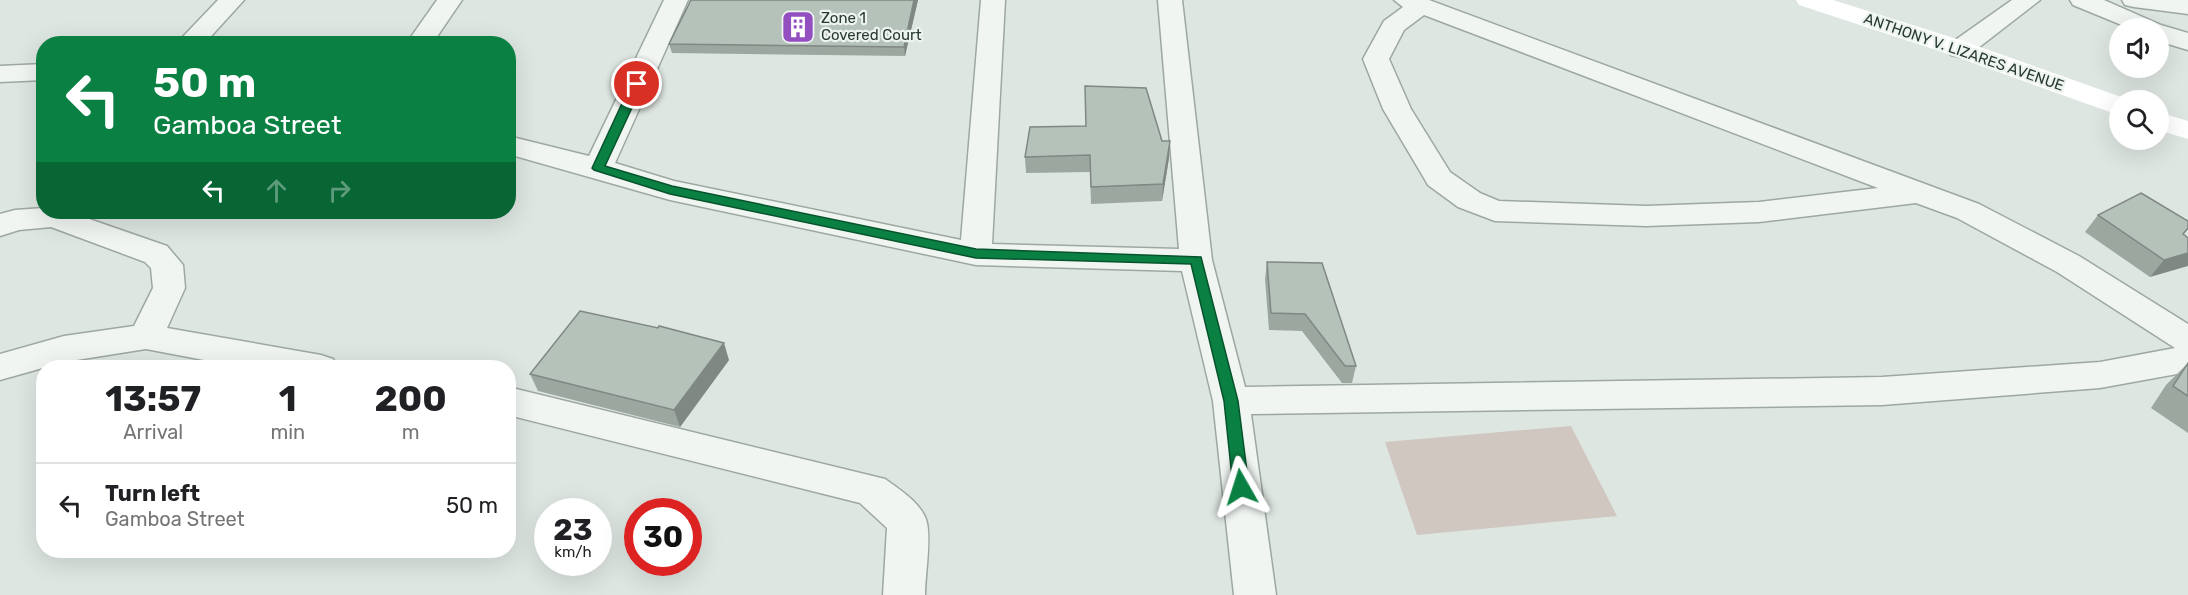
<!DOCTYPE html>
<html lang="en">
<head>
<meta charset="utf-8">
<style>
	body { margin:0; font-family:Rubik,sans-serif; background:#f2f2f2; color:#202124; height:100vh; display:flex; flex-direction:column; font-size:22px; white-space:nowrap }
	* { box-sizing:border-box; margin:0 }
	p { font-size:20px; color:#757577 }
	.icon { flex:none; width:33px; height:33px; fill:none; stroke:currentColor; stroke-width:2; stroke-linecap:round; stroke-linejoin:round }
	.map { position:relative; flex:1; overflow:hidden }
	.panel { position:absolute; left:36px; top:360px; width:480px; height:198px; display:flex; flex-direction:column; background:#fff; border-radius:24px; box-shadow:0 6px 24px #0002 }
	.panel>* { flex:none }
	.top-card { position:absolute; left:36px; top:36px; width:480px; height:183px; border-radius:24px; box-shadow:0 6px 24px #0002; background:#0b8043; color:#fff; overflow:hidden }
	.fabs { position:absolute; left:2109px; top:18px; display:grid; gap:12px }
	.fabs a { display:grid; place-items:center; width:60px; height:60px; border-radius:50%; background:#fff; box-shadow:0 6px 24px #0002; font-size:30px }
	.speed { position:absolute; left:534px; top:498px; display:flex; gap:12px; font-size:30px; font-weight:700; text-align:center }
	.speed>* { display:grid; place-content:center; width:78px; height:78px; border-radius:50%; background:#fff; box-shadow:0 6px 24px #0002; line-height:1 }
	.speed small { font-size:15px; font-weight:400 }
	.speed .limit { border:9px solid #d22; background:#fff; color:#111 }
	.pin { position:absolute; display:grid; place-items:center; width:51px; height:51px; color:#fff; margin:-26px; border:3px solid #fff; border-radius:50%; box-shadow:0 2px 6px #0007 }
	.me { position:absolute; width:66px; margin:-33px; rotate:354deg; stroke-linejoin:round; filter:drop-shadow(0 0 4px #0008) }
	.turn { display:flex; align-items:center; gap:21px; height:126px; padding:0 18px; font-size:27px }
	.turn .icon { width:78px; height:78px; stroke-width:2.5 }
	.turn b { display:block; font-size:42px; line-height:51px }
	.lanes { display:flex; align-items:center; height:57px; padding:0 18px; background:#0003; justify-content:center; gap:30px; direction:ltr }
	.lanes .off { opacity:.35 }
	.eta { display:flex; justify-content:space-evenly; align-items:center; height:102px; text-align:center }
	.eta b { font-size:36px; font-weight:700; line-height:42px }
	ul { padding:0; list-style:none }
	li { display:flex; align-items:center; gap:18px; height:84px; padding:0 18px; border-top:2px solid #e0e0e0 }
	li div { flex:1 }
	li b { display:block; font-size:22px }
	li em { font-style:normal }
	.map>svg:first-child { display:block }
</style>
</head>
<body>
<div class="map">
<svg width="2188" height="595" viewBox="0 0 2188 595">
	<rect width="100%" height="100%" fill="#dee6e1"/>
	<path fill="#cfc7c0" d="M1571 426 1617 516 1417 535 1385 442Z"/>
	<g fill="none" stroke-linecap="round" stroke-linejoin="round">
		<g stroke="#9da8a1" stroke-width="3">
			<g id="minor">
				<path d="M218 0H244L204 44H176Z"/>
				<path d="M437 0H462L432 44H406Z"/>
				<path d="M664 0H688L615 163 674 181 961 240 981 0H1005L992 244 1179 249 1158 0H1182L1212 260 1245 387 1882 377 2100 362 2175 348 2057 272 1957 218 1916 203 1759 222 1646 226 1495 221 1458 207 1428 185 1424 178 1383 109 1363 59 1384 21 1403 7 1394 0H1429L1979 204 2079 256 2188 324V372L2100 388 1882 405 1251 414 1276 595H1234L1213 401 1182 271 976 265 670 200 508 154V136L589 156ZM1424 15 1878 188 1759 202 1646 206 1499 201 1480 193 1450 172 1411 109 1389 59 1404 30Z"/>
				<path d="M2012 0H2040L1969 55 1960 57 1951 55 1947 49 1951 43Z"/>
				<path d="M2070 0H2104L2161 25 2188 33V50L2158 41V28H2129L2073 5Z"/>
				<path d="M2122 0H2188V14L2134 7 2125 5Z"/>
				<path d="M44 64V80L0 82V66Z"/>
				<path d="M44 208V212H69L167 246 183 265 185 288 167 328 321 355 333 359 338 368H246L146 349 64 362 0 380V354L64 336 134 326 153 288 151 268 145 262 51 227 19 230 0 236V214L15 210Z"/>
				<path d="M508 387 885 479C899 489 923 504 927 523 931 542 925 575 925 595H883L887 528 860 503 508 415Z"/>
			</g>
		</g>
		<use href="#minor" fill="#f0f5f2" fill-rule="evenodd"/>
		<g fill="#fff" fill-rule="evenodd">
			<path d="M1796 0H1833L1960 40 2130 100H2120V114L2110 112 1942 52 1799 5Z"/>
			<path d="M2158 112 2188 121V139L2158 130Z"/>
		</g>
	</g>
	<g fill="#9ca7a0">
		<path d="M691 0H918L905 56 672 53 669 44Z"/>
		<path d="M1162 141H1170L1169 158 1162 201 1091 204 1090 172 1026 173 1025 157Z"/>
		<path d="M2098 215 2188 229 2183 235 2188 238 2150 277 2085 232Z"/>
		<path d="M1267 262 1356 366 1352 383H1342L1302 331 1269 330 1265 279Z"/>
		<path d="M729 360 680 427 538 391 530 374Z"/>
		<path d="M2188 363V433L2151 408 2166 385Z"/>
	</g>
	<g fill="#7f8882">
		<path d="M914 0H918L905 56 904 47Z"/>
		<path d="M1170 141 1169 158 1162 201 1163 184Z"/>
		<path d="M2188 253V266L2150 277 2164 260Z"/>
		<path d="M724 343 729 360 680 427 674 410Z"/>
	</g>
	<g fill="#b5c2ba" stroke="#7f8882" stroke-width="1.5">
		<path d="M691 0H914L904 47 669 44Z"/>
		<path d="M1085 86 1146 88 1162 141H1170L1163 184 1091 187 1090 155 1025 157 1030 127 1086 126Z"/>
		<path d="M2141 193 2188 221V228L2183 234 2188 238V253L2164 260 2098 215Z"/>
		<path d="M1267 262 1322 263 1356 366H1345L1305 314 1271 313Z"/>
		<path d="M580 311 658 328 659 326 724 343 674 410 530 374Z"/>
		<path d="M2188 363V396L2173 386Z"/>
	</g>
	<path fill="#0b8043" stroke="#07532c" stroke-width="1.5" d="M637 80 643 84 605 166 672 186 976 249 1201 257 1238 401 1249 487 1246 492H1235L1233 487 1224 401 1191 264 976 258 670 194 594 170 592 168 631 84Z"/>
	<defs>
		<g id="building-square" transform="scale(1.725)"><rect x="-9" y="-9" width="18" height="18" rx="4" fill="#934ec0" stroke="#edf4ef"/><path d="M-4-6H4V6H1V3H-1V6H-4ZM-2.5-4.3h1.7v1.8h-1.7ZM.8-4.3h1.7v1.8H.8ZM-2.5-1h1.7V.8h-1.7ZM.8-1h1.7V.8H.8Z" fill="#fff"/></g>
	</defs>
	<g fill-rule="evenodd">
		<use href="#building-square" x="798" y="27"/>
	</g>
	<g text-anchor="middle" stroke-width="4.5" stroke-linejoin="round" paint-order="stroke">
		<g font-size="15" fill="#293b30" stroke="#edf4ef" text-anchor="start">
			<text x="821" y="23">Zone 1<tspan x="821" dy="17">Covered Court</tspan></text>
		</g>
		<g font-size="15" fill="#293b30" stroke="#edf4ef">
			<text transform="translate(1964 52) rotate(19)" y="5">ANTHONY V. LIZARES AVENUE</text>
		</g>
	</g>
</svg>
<div class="fabs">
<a><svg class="icon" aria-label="sound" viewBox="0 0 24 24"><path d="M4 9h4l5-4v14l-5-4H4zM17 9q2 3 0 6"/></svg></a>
<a><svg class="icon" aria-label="search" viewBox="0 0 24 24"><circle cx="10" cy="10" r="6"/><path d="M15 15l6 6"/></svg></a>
</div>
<div class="speed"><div>23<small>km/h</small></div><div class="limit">30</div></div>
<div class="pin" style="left:637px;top:84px;background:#d93025"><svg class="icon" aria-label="arrive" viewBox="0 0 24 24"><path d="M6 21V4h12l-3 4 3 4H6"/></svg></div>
<svg class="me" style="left:1241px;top:487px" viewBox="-20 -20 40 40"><path d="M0-17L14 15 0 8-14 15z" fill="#0b8043" stroke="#fff" stroke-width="4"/></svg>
<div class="top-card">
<div class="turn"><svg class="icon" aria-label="left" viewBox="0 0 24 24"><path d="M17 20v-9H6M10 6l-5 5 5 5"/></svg><div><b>50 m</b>Gamboa Street</div></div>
<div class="lanes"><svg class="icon" aria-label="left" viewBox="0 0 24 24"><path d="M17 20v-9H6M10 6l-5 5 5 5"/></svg><svg class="icon off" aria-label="ahead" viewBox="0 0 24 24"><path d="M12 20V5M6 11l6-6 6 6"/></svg><svg class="icon off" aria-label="right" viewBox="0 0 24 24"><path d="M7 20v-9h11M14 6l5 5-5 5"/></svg></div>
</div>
<section class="panel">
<div class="eta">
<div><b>13:57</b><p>Arrival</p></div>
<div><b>1</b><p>min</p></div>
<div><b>200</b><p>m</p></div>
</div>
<ul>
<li><svg class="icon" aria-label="left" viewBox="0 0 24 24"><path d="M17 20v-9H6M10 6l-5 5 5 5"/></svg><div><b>Turn left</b><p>Gamboa Street</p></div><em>50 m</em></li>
</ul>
</section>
</div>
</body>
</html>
